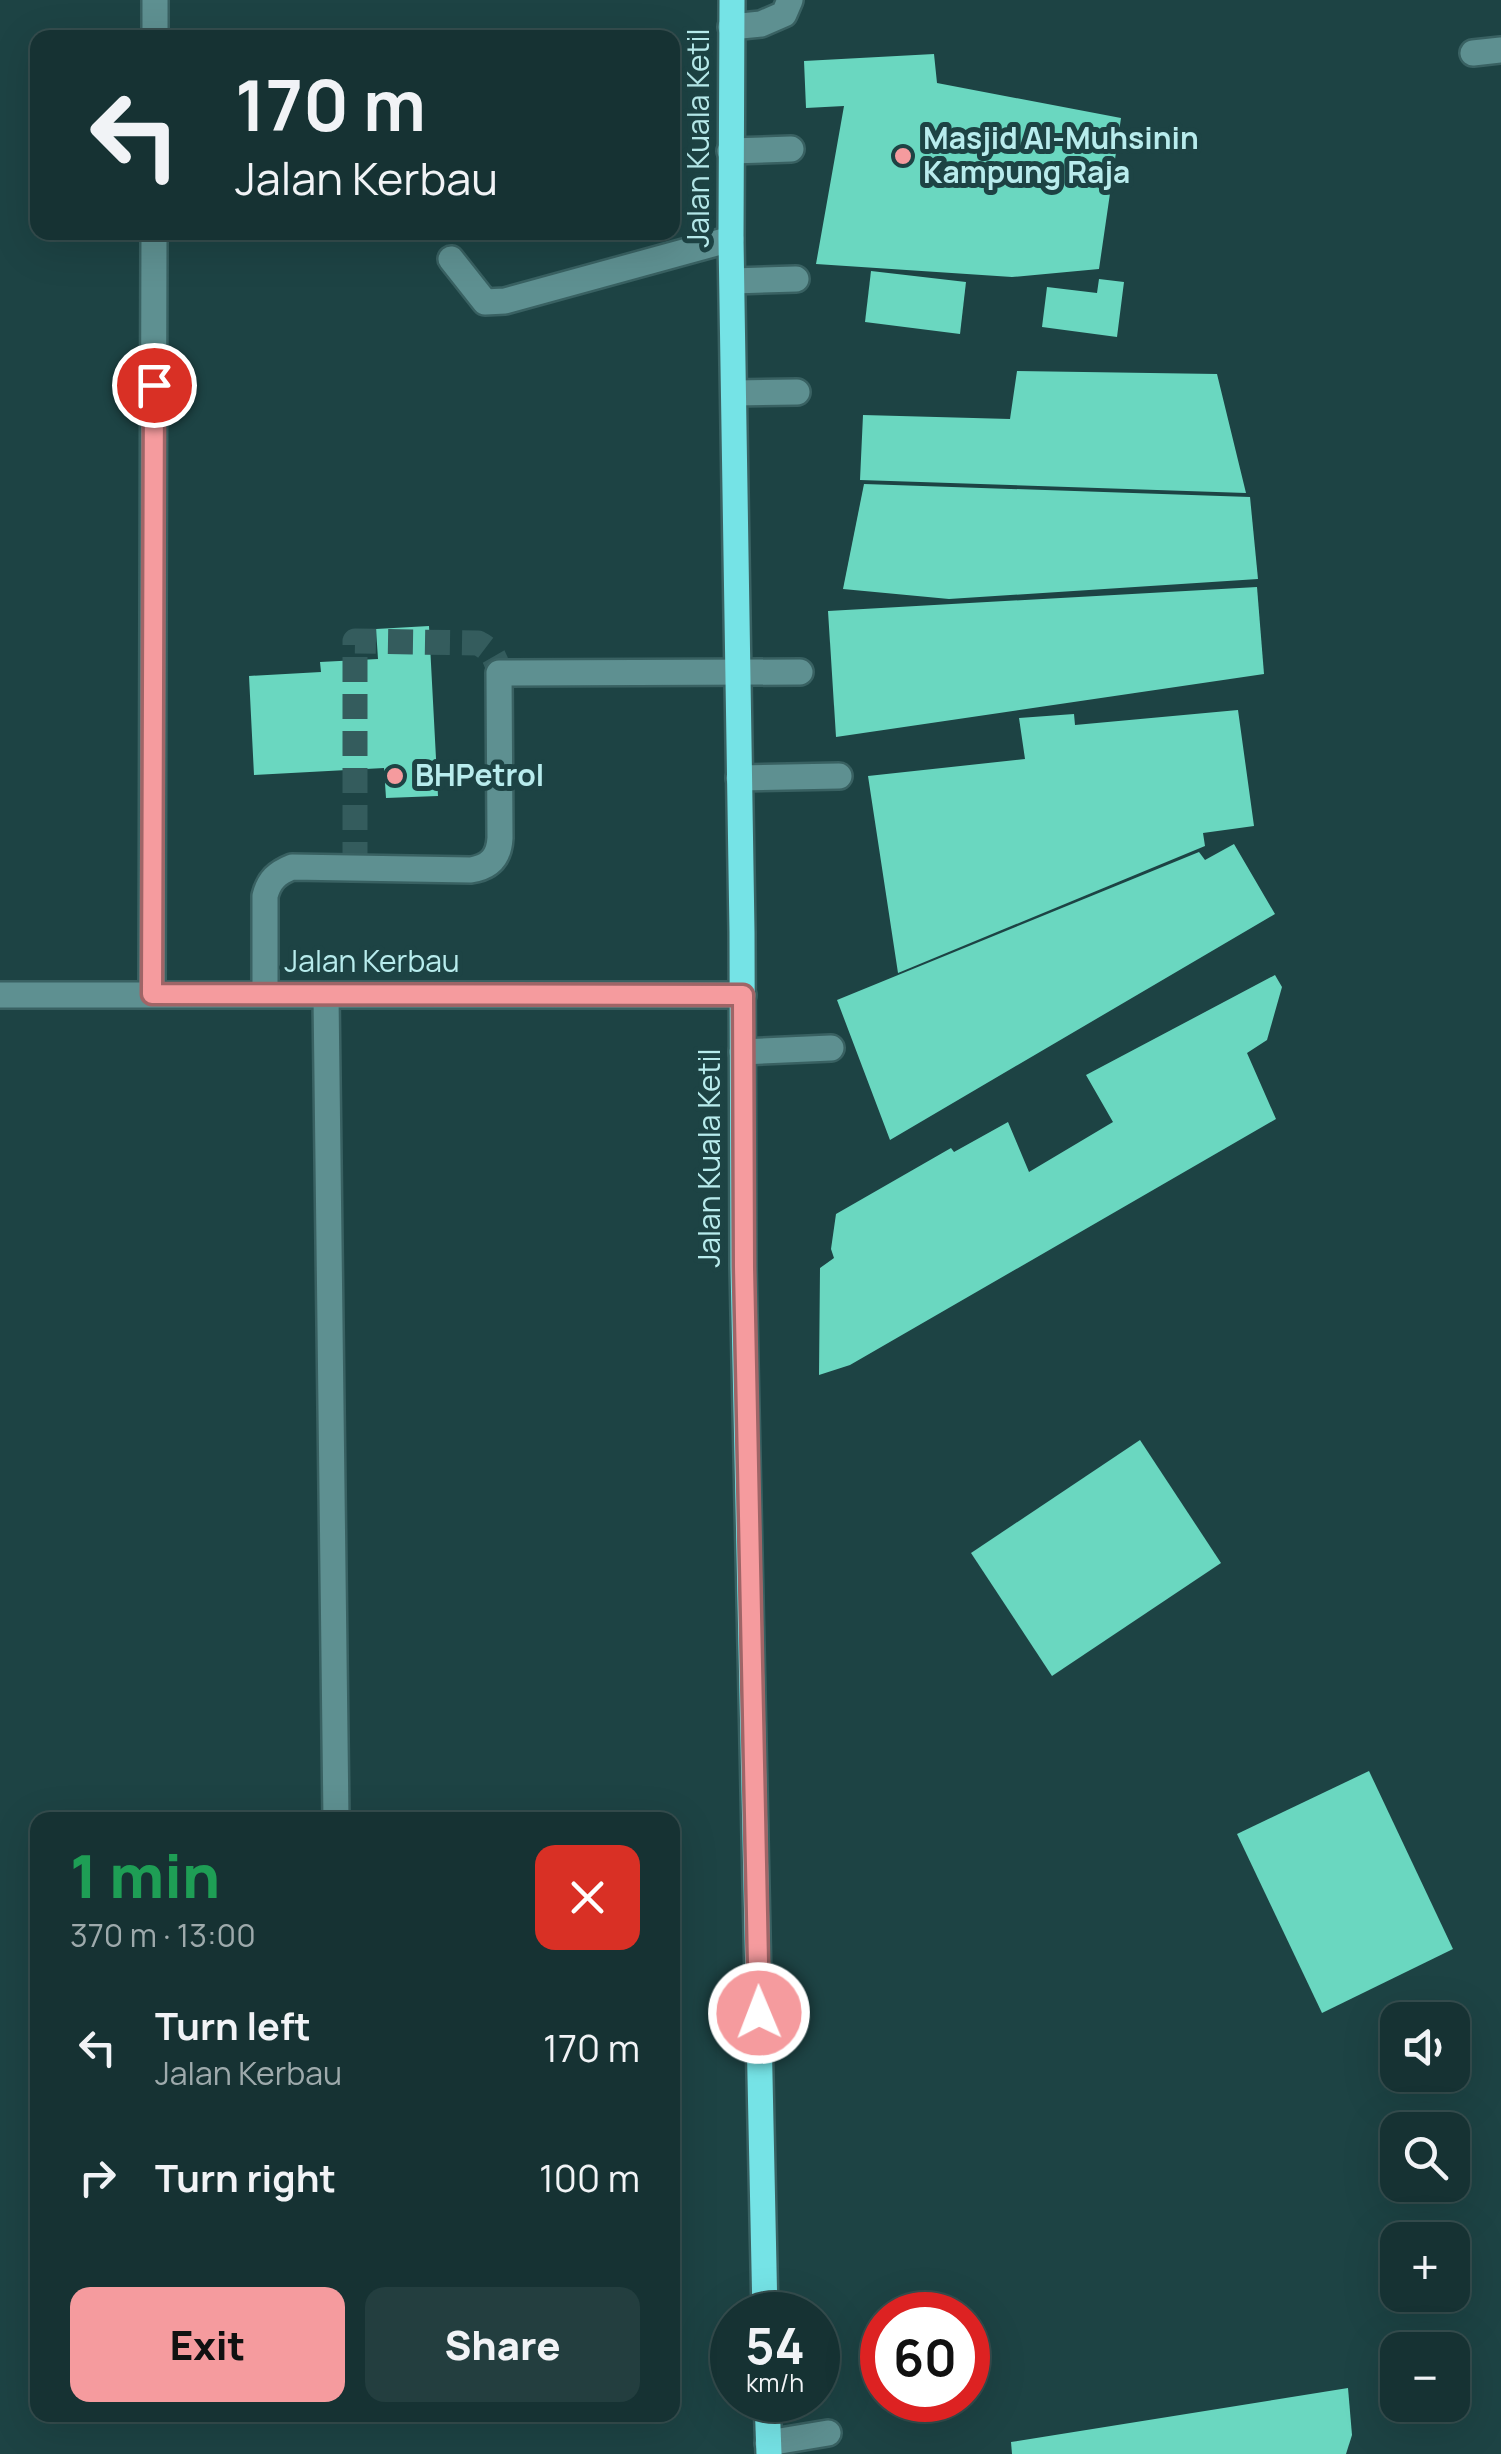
<!DOCTYPE html>
<html lang="en">
<head>
<meta charset="utf-8">
<style>
	body { margin:0; font-family:Manrope,sans-serif; background:#233e3f; color:#f1f3f6; height:100vh; display:flex; flex-direction:column; font-size:38px; white-space:nowrap }
	* { box-sizing:border-box; margin:0 }
	p { font-size:32px; color:#9eaaac }
	.icon { flex:none; width:55px; height:55px; fill:none; stroke:currentColor; stroke-width:2; stroke-linecap:round; stroke-linejoin:round }
	.map { position:relative; flex:1; overflow:hidden }
	.side { position:absolute; left:30px; top:1812px; width:650px; height:610px; display:flex; flex-direction:column; background:#163233; border-radius:20px; box-shadow:0 10px 40px #0002,0 0 0 2px #354d4e }
	.side>* { flex:none }
	.top-card { position:absolute; left:30px; top:30px; width:650px; height:210px; border-radius:20px; box-shadow:0 10px 40px #0002,0 0 0 2px #354d4e; background:#163233; color:#f1f3f6; overflow:hidden }
	.fabs { position:absolute; left:1380px; top:2002px; display:grid; gap:20px }
	.fabs a { display:grid; place-items:center; width:90px; height:90px; border-radius:20px; background:#163233; box-shadow:0 10px 40px #0002,0 0 0 2px #354d4e; font-size:50px }
	.speed { position:absolute; left:710px; top:2292px; display:flex; gap:20px; font-size:50px; font-weight:700; text-align:center }
	.speed>* { display:grid; place-content:center; width:130px; height:130px; border-radius:50%; background:#163233; box-shadow:0 10px 40px #0002,0 0 0 2px #354d4e; line-height:1 }
	.speed small { font-size:25px; font-weight:400 }
	.speed .limit { border:15px solid #d22; background:#fff; color:#111 }
	.pin { position:absolute; display:grid; place-items:center; width:85px; height:85px; color:#fff; margin:-42px; border:5px solid #fff; border-radius:50%; box-shadow:0 2px 10px #0007 }
	.me { position:absolute; width:110px; margin:-55px; rotate:359deg; stroke-linejoin:round; filter:drop-shadow(0 0 8px #0008) }
	.turn { display:flex; align-items:center; gap:35px; height:210px; padding:0 40px; font-size:45px }
	.turn .icon { width:130px; height:130px; stroke-width:2.5 }
	.turn b { display:block; font-size:70px; line-height:85px }
	.round { display:grid; place-items:center; flex:none; width:105px; height:105px; border-radius:20px; background:#233e3f }
	.headline { display:flex; align-items:center; justify-content:space-between; height:170px; padding:0 40px }
	h1 { font-size:60px; font-weight:800; line-height:75px; color:#1e9e55 }
	.primary-button { display:flex; gap:20px; margin-top:auto; padding:20px 40px }
	.primary-button a { flex:1; height:115px; border-radius:20px; background:#f59b9e; color:#111; font-size:40px; font-weight:800; line-height:115px; text-align:center }
	.primary-button a+a { background:#233e3f; color:#f1f3f6 }
	ul { padding:0; list-style:none }
	li { display:flex; align-items:center; gap:30px; height:130px; padding:0 40px }
	li div { flex:1 }
	li b { display:block; font-size:38px }
	li em { font-style:normal }
	.map>svg:first-child { display:block }
</style>
</head>
<body>
<div class="map">
<svg width="1501" height="2454" viewBox="0 0 1501 2454">
	<rect width="100%" height="100%" fill="#1d4344"/>
	<g fill="#6ad7c0">
		<path d="M934 54 937 83 1121 118 1099 269 1012 277 816 264 844 106 806 108 804 61Z"/>
		<path d="M871 271 966 282 960 334 865 322Z"/>
		<path d="M1099 279 1124 282 1117 337 1042 327 1047 287 1097 293Z"/>
		<path d="M1017 371 1217 374 1246 493 860 480 863 415 1010 419Z"/>
		<path d="M864 484 1250 497 1258 579 949 599 843 589Z"/>
		<path d="M1257 587 1264 674 836 737 828 611Z"/>
		<path d="M429 626 438 796 386 798 384 768 254 775 249 676 321 672 320 662 378 659 376 629Z"/>
		<path d="M1238 710 1254 826 1203 833 1205 846 898 973 868 776 1025 759 1019 718 1074 714 1075 725Z"/>
		<path d="M1234 844 1275 914 890 1140 837 1000 1199 852 1205 860Z"/>
		<path d="M1275 975 1282 987 1267 1040 1247 1053 1276 1119 850 1365 819 1375 820 1268 834 1258 831 1249 836 1214 951 1148 954 1152 1008 1122 1029 1172 1113 1122 1086 1075Z"/>
		<path d="M1140 1440 1221 1563 1052 1676 971 1553Z"/>
		<path d="M1369 1771 1453 1949 1322 2013 1237 1834Z"/>
		<path d="M1348 2388 1352 2435 1346 2454H1012L1011 2442Z"/>
	</g>
	<g fill="none" stroke-linecap="round" stroke-linejoin="round">
		<path stroke="#345c5d" stroke-width="25" stroke-dasharray="25 12" stroke-linecap="butt" d="M355 867V641L478 643C492 650 496 658 499 673"/>
		<g stroke="#396162" stroke-width="30">
			<g id="minor">
				<path d="M731 27 761 24 784 14 790 0"/>
				<path d="M155 38V0"/>
				<path d="M1473 53 1501 50"/>
				<path d="M730 151 791 149"/>
				<path d="M451 259 485 302 505 301 731 239"/>
				<path d="M733 281 796 279"/>
				<path d="M734 393 797 392"/>
				<path d="M739 778 839 776"/>
				<path d="M152 993 154 232"/>
				<path d="M265 994V896C269 880 277 873 292 867L471 870C490 867 499 857 500 838L499 673 800 672"/>
				<path d="M0 995H743"/>
				<path d="M326 995 336 1820"/>
				<path d="M742 1052 831 1048"/>
				<path d="M768 2443 828 2433"/>
			</g>
		</g>
		<g stroke="#396162" stroke-width="30">
			<g id="major">
				<path d="M732 0 731 239 742 932 743 1267 765 2315"/>
				<path d="M767 2400 769 2454"/>
			</g>
		</g>
		<use href="#minor" stroke="#5e9091" stroke-width="25"/>
		<use href="#major" stroke="#75e3e6" stroke-width="25"/>
	</g>
	<g fill="none" stroke-linecap="round" stroke-linejoin="round">
		<g stroke="#9f6567" stroke-width="25">
			<path id="route" d="M154 385 152 994 743 995 744 1267 759 2013"/>
		</g>
		<use href="#route" stroke="#f59b9e" stroke-width="18"/>
	</g>
	<g fill="#f59b9e" stroke="#1d4344" stroke-width="4">
		<circle cx="903" cy="156" r="10"/>
		<circle cx="395" cy="776" r="10"/>
	</g>
	<g text-anchor="middle" stroke-width="10" stroke-linejoin="round" paint-order="stroke">
		<g font-size="30" fill="#b8eced" stroke="#1d4344">
			<text transform="translate(699 138) rotate(-90)" y="10">Jalan Kuala Ketil</text>
			<text x="372" y="972">Jalan Kerbau</text>
			<text transform="translate(710 1158) rotate(-90)" y="10">Jalan Kuala Ketil</text>
		</g>
		<g font-size="30" font-weight="bold" fill="#b8eced" stroke="#1d4344" text-anchor="start">
			<text x="923" y="149">Masjid Al-Muhsinin<tspan x="923" dy="34">Kampung Raja</tspan></text>
			<text x="415" y="786">BHPetrol</text>
		</g>
	</g>
</svg>
<div class="fabs">
<a><svg class="icon" aria-label="sound" viewBox="0 0 24 24"><path d="M4 9h4l5-4v14l-5-4H4zM17 9q2 3 0 6"/></svg></a>
<a><svg class="icon" aria-label="search" viewBox="0 0 24 24"><circle cx="10" cy="10" r="6"/><path d="M15 15l6 6"/></svg></a>
<a>+</a>
<a>−</a>
</div>
<div class="speed"><div>54<small>km/h</small></div><div class="limit">60</div></div>
<div class="pin" style="left:154px;top:385px;background:#d93025"><svg class="icon" aria-label="arrive" viewBox="0 0 24 24"><path d="M6 21V4h12l-3 4 3 4H6"/></svg></div>
<svg class="me" style="left:759px;top:2013px" viewBox="-20 -20 40 40"><circle r="17" fill="#f59b9e" stroke="#fff" stroke-width="3"/><path d="M0-11L8 9 0 5-8 9z" fill="#fff"/></svg>
<div class="top-card">
<div class="turn"><svg class="icon" aria-label="left" viewBox="0 0 24 24"><path d="M17 20v-9H6M10 6l-5 5 5 5"/></svg><div><b>170 m</b>Jalan Kerbau</div></div>
</div>
<section class="side">
<div class="headline"><div><h1>1 min</h1><p>370 m · 13:00</p></div><a class="round" style="background:#d93025;color:#fff"><svg class="icon" aria-label="close" viewBox="0 0 24 24"><path d="M6 6l12 12M18 6L6 18"/></svg></a></div>
<ul>
<li><svg class="icon" aria-label="left" viewBox="0 0 24 24"><path d="M17 20v-9H6M10 6l-5 5 5 5"/></svg><div><b>Turn left</b><p>Jalan Kerbau</p></div><em>170 m</em></li>
<li><svg class="icon" aria-label="right" viewBox="0 0 24 24"><path d="M7 20v-9h11M14 6l5 5-5 5"/></svg><div><b>Turn right</b></div><em>100 m</em></li>
</ul>
<div class="primary-button"><a>Exit</a><a>Share</a></div>
</section>
</div>
</body>
</html>
